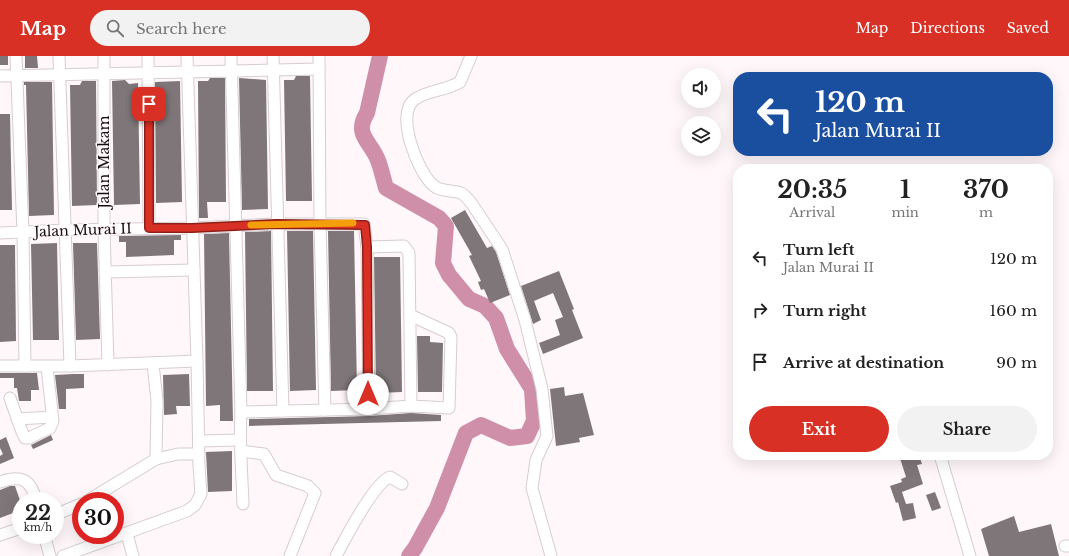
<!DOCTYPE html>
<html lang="en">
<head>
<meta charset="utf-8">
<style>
	body { margin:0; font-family:"Libre Baskerville",serif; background:#f2f2f2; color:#222; height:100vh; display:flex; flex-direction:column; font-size:15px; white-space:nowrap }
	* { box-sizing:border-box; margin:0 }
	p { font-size:13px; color:#767676 }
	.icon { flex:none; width:22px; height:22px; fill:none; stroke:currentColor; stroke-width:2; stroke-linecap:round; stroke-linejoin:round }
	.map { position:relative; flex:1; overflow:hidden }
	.details { position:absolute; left:733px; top:108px; width:320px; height:296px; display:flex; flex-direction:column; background:#fff; border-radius:16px; box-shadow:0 4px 16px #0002 }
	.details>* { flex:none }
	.hud { position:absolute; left:733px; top:16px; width:320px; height:84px; border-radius:16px; box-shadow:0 4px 16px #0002; background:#1a4fa0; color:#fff; overflow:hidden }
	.fabs { position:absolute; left:681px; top:12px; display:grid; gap:8px }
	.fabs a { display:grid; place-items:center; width:40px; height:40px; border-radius:50%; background:#fff; box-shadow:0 4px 16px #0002; font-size:20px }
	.speed { position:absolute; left:12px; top:436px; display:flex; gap:8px; font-size:20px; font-weight:700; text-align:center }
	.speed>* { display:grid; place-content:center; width:52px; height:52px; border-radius:50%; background:#fff; box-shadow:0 4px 16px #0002; line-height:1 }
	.speed small { font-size:10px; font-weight:400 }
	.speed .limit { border:6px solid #d22; background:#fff; color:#111 }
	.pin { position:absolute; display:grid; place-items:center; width:34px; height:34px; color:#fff; margin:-17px; border-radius:8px; box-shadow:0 2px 6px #0006 }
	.me { position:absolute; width:44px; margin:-22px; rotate:0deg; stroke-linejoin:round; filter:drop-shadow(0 0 3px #0008) }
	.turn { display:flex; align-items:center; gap:14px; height:84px; padding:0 16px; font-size:18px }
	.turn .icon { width:52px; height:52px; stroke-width:2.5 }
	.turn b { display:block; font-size:28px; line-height:34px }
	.eta { display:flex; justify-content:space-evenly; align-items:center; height:68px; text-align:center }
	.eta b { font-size:24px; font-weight:700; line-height:28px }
	.action { display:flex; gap:8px; margin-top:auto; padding:8px 16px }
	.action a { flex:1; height:46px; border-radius:24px; background:#d93025; color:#fff; font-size:16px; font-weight:700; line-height:46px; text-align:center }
	.action a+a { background:#f2f2f2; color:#222 }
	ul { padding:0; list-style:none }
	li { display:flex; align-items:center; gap:12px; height:52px; padding:0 16px }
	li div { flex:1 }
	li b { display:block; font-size:15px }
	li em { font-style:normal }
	header { display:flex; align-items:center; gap:24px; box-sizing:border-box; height:56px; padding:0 20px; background:#d93025; color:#fff }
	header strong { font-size:19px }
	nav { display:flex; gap:22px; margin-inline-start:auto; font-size:14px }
	.search { width:280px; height:36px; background:#f2f2f2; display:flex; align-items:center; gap:10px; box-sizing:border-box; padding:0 14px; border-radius:22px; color:#767676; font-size:15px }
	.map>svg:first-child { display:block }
</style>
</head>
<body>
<header>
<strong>Map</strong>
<div class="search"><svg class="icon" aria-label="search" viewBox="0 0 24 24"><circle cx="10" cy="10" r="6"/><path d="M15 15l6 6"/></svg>Search here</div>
<nav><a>Map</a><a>Directions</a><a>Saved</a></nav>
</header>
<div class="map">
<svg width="1069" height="500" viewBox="0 0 1069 500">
	<rect width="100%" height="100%" fill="#fff7fa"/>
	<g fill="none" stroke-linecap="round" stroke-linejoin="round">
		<path stroke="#cf8fa8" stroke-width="16" d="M380 0 367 57C354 78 369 84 377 102 381 111 383 122 386 132L439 162 446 170 443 207 449 219 469 243 485 250 496 262 507 293 532 333 534 365 527 380 510 382 481 369 466 377 437 452 415 492 409 500"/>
	</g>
	<g fill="#7e7679">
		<rect x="0" y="0" width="8" height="9"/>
		<path d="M25 0H37L38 12H25Z"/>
		<path d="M296 20H310L312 145H286L284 24H294Z"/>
		<path d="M210 22H225L226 146H207L208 162H199L198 25H208Z"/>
		<path d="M239 22 266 24 268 153 242 154Z"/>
		<path d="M125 24 129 28 138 27 140 148 114 149 112 25Z"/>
		<path d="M82 25H96L97 149 72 150 70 29H80Z"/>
		<path d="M180 25 182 146 156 147 155 26Z"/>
		<path d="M24 26H52L54 159 29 160 26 29H24Z"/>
		<path d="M0 58H10L12 154H0Z"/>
		<path d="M465 154 487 192 492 190 496 196 510 239 490 247 484 233 481 234 478 226 481 225 469 200 472 199 451 162Z"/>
		<path d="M271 175 273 335H247L245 176Z"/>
		<path d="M287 175H313L316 334 290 335Z"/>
		<path d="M328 175H354L357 334 331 335Z"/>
		<path d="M229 177 233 365H220V349L206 350 204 178Z"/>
		<path d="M181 179V184H174V199L126 201V186H119V180Z"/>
		<path d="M57 187 59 284H33L31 188Z"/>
		<path d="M73 187H97L100 283 76 284Z"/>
		<path d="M0 189H15L16 285 0 286Z"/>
		<path d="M374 201H400L402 336 376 337Z"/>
		<path d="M559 215 574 253 572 254 583 282 543 298 539 287 560 279 555 264 563 261 553 237 534 245 541 264 533 268 521 230Z"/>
		<path d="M417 280H430V286L443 287 442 336H418Z"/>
		<path d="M0 317H37L39 334H31V345H19L17 332H14V322H0Z"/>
		<path d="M73 318H84V332L66 333V353H59L55 319Z"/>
		<path d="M189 318 190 350H176L177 358 164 359 163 319Z"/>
		<path d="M564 331 565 340 583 337 594 379 579 382 580 386 556 390 550 333Z"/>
		<path d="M411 357 441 359V365L249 370V363L369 360Z"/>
		<path d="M51 379 53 384 33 393 31 389Z"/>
		<path d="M6 381 14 402 0 408V400L3 398 0 392V384Z"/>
		<path d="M232 395V435L208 436 206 396Z"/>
		<path d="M899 399H919L922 408 917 409 923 428 902 436 906 448 913 447 916 462 903 465 898 446 896 447 890 430 902 426 901 423 906 421Z"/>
		<path d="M10 430H15L21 447V454L0 462V434Z"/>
		<path d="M935 436 941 452 932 455 926 439Z"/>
		<path d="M1014 460 1019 476 1051 468 1059 500H989L981 473Z"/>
	</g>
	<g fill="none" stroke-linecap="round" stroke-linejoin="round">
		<g stroke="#d6cdd0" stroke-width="13">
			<g id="minor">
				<path d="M16 0 23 177 25 310"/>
				<path d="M59 0 70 310"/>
				<path d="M104 0V173L108 309"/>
				<path d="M148 0 149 172"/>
				<path d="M231 0 241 356C239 386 242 417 243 448"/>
				<path d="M273 0 283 355"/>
				<path d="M319 0 320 169 325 354"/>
				<path d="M471 0 460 26C446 35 427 34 414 44 395 58 418 118 434 130 441 136 453 134 461 137 465 139 469 144 472 148L502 193 525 264 542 333 547 380 536 404 532 432 551 500"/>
				<path d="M0 20 319 13"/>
				<path d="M0 177 66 174 192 172 276 168H364L367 191 369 353"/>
				<path d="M367 191 404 190 409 197 411 350"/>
				<path d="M105 216 194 214"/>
				<path d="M153 308 157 345 156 403"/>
				<path d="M0 310H70L197 305"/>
				<path d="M10 342 22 376 25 382H29L50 372 53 365 47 311"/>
				<path d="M241 356 369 353 411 350 449 352 451 281 449 277 410 259"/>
				<path d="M17 363 52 361"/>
				<path d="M199 385 239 384"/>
				<path d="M241 395 264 398 276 419 308 430 315 437 290 500"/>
				<path d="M940 399 970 500"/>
				<path d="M0 426C20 419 31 422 36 445"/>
				<path d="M87 445 156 403 178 398H199"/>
				<path d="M55 459 81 448"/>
				<path d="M127 478 133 500"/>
				<path d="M0 479 21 472"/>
				<path d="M44 479 50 500"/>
				<path d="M1065 490H1069"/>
				<path d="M63 500 187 455 195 449 201 438 199 409 197 305 187 0"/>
				<path d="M336 500C345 483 374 427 390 421L402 428"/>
			</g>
		</g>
		<use href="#minor" stroke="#fff" stroke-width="11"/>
	</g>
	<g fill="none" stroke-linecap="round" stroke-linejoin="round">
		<g stroke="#8d1f18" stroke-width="10">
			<path id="route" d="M149 48V172H192L276 168 365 169 367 191 368 338"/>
		</g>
		<use href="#route" stroke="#d93025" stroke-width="7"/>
		<path stroke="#f59e0b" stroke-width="7" d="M251 169 353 167"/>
	</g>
	<g text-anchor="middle" stroke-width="3" stroke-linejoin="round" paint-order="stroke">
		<g font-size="14" fill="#131011" stroke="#fff7fa">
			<text transform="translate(104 106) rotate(-90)" y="5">Jalan Makam</text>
			<text transform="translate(83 174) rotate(-2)" y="5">Jalan Murai II</text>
		</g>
	</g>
</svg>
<div class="fabs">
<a><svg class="icon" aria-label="sound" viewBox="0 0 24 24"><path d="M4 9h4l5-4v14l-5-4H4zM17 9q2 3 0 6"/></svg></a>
<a><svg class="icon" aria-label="layers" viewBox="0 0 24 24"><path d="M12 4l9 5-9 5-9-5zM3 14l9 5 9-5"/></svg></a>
</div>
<div class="speed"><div>22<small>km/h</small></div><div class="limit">30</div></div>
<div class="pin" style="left:149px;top:48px;background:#d93025"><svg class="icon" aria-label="arrive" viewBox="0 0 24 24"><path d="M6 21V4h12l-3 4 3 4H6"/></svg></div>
<svg class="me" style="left:368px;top:338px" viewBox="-20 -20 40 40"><circle r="19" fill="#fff"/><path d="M0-13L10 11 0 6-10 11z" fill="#d93025"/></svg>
<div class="hud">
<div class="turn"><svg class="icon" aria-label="left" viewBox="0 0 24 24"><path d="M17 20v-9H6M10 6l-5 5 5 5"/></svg><div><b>120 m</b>Jalan Murai II</div></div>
</div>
<section class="details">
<div class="eta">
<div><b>20:35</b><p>Arrival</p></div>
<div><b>1</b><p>min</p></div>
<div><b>370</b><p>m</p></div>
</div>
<ul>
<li><svg class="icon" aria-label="left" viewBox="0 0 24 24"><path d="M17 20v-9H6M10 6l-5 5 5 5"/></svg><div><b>Turn left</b><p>Jalan Murai II</p></div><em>120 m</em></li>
<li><svg class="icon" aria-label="right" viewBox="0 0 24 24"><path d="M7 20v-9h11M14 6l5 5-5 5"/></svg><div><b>Turn right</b></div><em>160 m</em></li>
<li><svg class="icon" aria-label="arrive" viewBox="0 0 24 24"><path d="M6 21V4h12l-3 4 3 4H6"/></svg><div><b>Arrive at destination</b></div><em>90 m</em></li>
</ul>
<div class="action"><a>Exit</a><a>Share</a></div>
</section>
</div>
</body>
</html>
